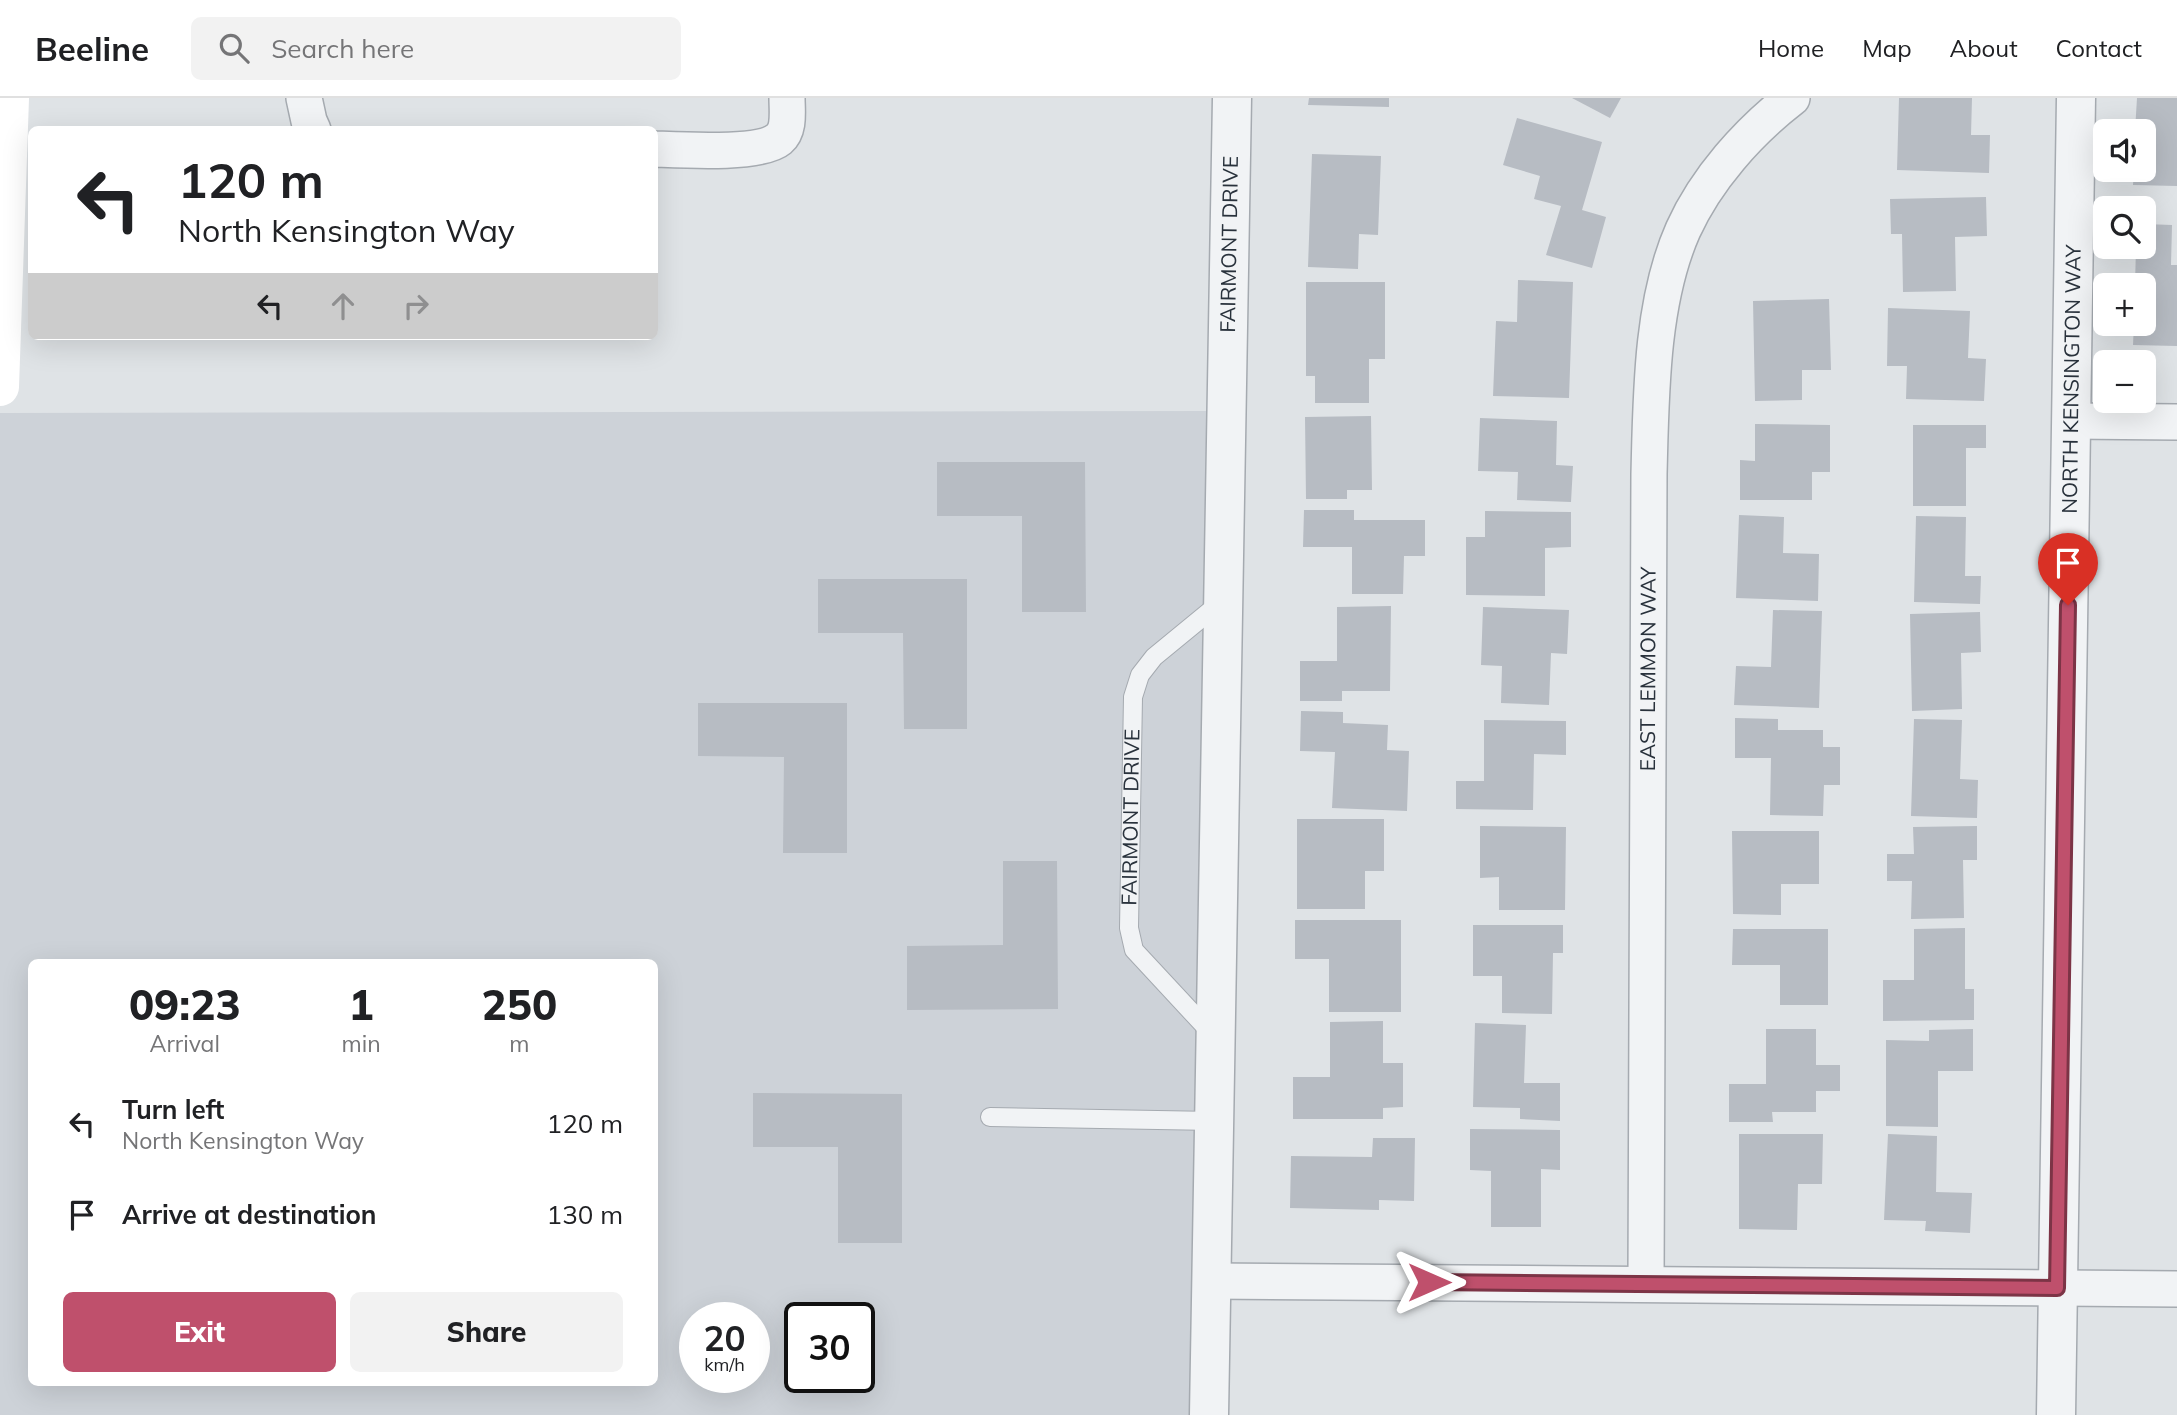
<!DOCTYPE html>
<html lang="en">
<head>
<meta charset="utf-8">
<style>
	body { margin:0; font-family:Mulish,sans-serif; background:#f2f2f2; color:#202124; height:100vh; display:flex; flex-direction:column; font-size:26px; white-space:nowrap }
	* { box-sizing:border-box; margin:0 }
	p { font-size:23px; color:#757577 }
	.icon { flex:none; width:38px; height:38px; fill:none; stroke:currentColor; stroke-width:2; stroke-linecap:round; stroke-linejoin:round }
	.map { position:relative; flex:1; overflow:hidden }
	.details { position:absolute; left:28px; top:861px; width:630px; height:427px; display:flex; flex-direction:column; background:#fff; border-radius:10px; box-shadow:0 7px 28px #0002 }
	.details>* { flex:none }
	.guide { position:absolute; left:28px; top:28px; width:630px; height:214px; border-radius:10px; box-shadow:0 7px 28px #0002; background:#fff; color:#202124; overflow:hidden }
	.tools { position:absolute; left:2093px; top:21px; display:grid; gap:14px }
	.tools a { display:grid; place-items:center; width:63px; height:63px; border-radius:10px; background:#fff; box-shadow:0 7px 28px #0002; font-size:35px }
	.speed { position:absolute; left:679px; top:1204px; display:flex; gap:14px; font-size:35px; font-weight:700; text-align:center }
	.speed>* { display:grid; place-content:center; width:91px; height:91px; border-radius:50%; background:#fff; box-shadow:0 7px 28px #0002; line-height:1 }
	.speed small { font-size:18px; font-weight:400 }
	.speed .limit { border:4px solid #111; border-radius:10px; background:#fff; color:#111 }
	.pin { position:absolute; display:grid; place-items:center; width:60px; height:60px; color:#fff; margin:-72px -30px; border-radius:50% 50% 50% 0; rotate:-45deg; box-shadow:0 0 7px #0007 }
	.pin .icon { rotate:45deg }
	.me { position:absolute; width:77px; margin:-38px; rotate:90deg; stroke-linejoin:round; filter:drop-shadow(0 0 5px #0008) }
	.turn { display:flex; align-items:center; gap:24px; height:147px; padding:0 35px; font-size:32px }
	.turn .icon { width:91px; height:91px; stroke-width:2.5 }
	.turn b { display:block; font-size:49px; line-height:60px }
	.lanes { display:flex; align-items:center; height:66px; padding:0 35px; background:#0003; justify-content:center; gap:35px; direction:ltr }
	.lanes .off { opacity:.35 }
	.eta { display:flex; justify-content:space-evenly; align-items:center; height:119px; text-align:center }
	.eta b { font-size:42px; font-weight:800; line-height:49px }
	.cta { display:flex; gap:14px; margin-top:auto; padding:14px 35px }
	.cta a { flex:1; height:80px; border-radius:10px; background:#bf506c; color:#fff; font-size:28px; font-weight:800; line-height:80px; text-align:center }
	.cta a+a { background:#f2f2f2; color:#202124 }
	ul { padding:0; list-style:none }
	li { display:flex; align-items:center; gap:21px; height:91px; padding:0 35px }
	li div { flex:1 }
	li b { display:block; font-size:26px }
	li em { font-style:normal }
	header { display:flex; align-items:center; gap:42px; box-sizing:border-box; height:98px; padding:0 35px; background:#fff; border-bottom:2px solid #e0e0e0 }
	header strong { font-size:33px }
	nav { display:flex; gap:38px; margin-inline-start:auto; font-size:24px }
	.search { width:490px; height:63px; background:#f2f2f2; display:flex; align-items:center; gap:18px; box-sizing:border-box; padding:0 24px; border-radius:10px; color:#757577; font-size:26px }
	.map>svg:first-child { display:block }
</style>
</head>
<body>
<header>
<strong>Beeline</strong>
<div class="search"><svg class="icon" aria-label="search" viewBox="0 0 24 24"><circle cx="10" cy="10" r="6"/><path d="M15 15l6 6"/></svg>Search here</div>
<nav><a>Home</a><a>Map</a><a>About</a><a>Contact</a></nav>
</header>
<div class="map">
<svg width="2177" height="1317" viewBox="0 0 2177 1317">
	<rect width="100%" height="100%" fill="#dfe3e6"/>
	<path fill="#cdd2d8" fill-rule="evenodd" d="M1227 313 1209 1317H0V315ZM32 864H654V1284H32ZM695 1220H754V1279H695ZM800 1220H859V1279H800Z"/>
	<g fill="#b7bcc3">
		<path d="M1309 0H1389V9L1308 7Z"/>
		<path d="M1572 0H1621L1610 20Z"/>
		<path d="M1899 0H1972L1971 37H1990L1989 75 1897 72Z"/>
		<path d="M2137 0H2177V88L2133 87 2134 72H2144V33H2135Z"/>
		<path d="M1517 20 1602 44 1582 112 1606 119 1592 170 1546 157 1561 108 1534 101 1540 78 1503 67Z"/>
		<path d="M1312 56 1381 58 1378 137 1359 136 1358 171 1308 169Z"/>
		<path d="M1986 99 1987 138 1955 139 1956 193 1903 194 1902 136H1891L1890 101Z"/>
		<path d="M2144 126 2172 127 2171 167H2177V248L2133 247 2134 226H2144V187H2135L2136 149H2144Z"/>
		<path d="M1518 182 1573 184 1569 300 1493 298 1496 223 1517 224Z"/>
		<path d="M1306 184H1385V261H1369V305H1315V278H1306Z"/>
		<path d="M1829 201 1831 272H1802V302L1755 303 1753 203Z"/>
		<path d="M1888 210 1970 213 1968 260 1986 261 1984 303 1906 301 1907 268H1887Z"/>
		<path d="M1371 318 1372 392H1347V401H1306L1305 319Z"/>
		<path d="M1480 320 1557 323 1556 367 1573 368 1571 404 1517 402 1518 374 1478 373Z"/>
		<path d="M1755 326 1830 327V374H1812V402H1740V362L1755 363Z"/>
		<path d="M1913 327H1986V350H1966V408H1913Z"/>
		<path d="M937 364H1085L1086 514H1022V418H937Z"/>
		<path d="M1304 412H1354V422H1425V458H1404L1403 496H1352V449H1303Z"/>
		<path d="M1485 413 1571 414V449L1545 450V498L1466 497V439H1485Z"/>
		<path d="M1739 417 1784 419 1783 455 1819 456 1818 503 1736 500Z"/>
		<path d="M1916 418 1966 419 1965 478H1981L1980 506 1914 504Z"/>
		<path d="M818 481H967V631H904L903 535H818Z"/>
		<path d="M1391 508 1390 593H1342V603H1300V563H1337V509Z"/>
		<path d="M1483 509 1569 512 1567 556 1551 555 1549 607 1501 605 1502 568 1481 567Z"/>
		<path d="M1773 512 1822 513 1819 610 1734 607 1736 568 1771 569Z"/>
		<path d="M1980 514 1981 554 1961 555 1962 611 1912 613 1910 516Z"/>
		<path d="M698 605H847V755H783L784 659 698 658Z"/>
		<path d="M1301 613 1343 614V625L1388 627 1387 652 1409 653 1407 713 1332 710 1335 654 1300 653Z"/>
		<path d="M1735 620 1778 621V632H1823V649H1840V687H1824L1823 718 1770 717 1771 660H1735Z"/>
		<path d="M1914 621 1962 622 1960 681 1978 682 1977 720 1911 718Z"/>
		<path d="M1484 622 1566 623V657L1534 656 1533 712 1456 711V683H1484Z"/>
		<path d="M1297 721H1384V773H1365V811H1297Z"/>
		<path d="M1480 728 1566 729 1565 812H1499V779L1480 780Z"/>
		<path d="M1977 728V762H1963L1964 820 1911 821 1912 783H1887V756H1914L1913 729Z"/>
		<path d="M1732 733H1819V786H1781V817L1733 816Z"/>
		<path d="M1003 763H1057L1058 911 907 912V848L1003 847Z"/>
		<path d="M1295 822H1401V914H1329V861H1295Z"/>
		<path d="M1473 827H1563V855H1553L1552 916 1502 915V878H1473Z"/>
		<path d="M1965 830V891H1974V922L1883 923V882H1914V831Z"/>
		<path d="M1733 831H1828V907H1780V867H1732Z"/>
		<path d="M1383 923V965H1403V1009L1383 1010V1021H1293V979H1330V924Z"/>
		<path d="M1475 925 1526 927 1524 985H1560V1023L1520 1021V1010L1473 1009Z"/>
		<path d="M1766 931H1816V967H1840V993H1816V1014H1772L1773 1024H1729V986H1766Z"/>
		<path d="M1973 931V973H1938V1029L1886 1028V942L1929 943V932Z"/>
		<path d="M753 995 902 996V1145H838V1049H753Z"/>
		<path d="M1470 1031 1560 1032V1072L1541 1071V1129H1491V1073L1470 1072Z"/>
		<path d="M1739 1036H1823L1822 1086H1798L1797 1132 1739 1131Z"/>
		<path d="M1888 1036 1937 1038 1936 1094 1972 1095 1970 1135 1925 1133 1926 1123 1884 1122Z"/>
		<path d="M1373 1040H1415L1414 1103 1379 1102V1112L1290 1110 1291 1058 1372 1059Z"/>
	</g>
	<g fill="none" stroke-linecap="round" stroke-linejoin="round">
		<g stroke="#a5aab0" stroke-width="20">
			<g id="service">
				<path id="s1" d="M1212 936 1134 852 1129 830 1133 599 1140 577 1154 559 1221 504"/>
				<path d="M990 1019 1214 1023"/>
			</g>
		</g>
		<g stroke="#a5aab0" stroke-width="38">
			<g id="minor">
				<path d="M304 0 309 23 313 32"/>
				<path d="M654 51C681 52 760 57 779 41 790 32 787 13 787 0"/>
				<path d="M2071 323 2177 324"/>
				<path d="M1211 1183 2177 1191"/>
				<path id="s2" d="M1646 1185 1649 376C1651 298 1651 204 1683 132 1706 81 1748 34 1792 0"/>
			</g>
		</g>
		<g stroke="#a5aab0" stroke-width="41">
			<g id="tertiary">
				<path id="s3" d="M1209 1317 1232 0"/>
				<path id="s4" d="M2056 1317 2076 0"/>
			</g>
		</g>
		<use href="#service" stroke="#f1f3f5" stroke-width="18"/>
		<use href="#minor" stroke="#f1f3f5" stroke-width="35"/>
		<use href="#tertiary" stroke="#f1f3f5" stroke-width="38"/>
		<path stroke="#fff" stroke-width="38" d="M0 289 10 0"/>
	</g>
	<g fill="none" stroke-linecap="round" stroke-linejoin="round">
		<g stroke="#7c3446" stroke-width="18">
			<path id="route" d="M1429 1184 2057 1190 2068 507"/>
		</g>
		<use href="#route" stroke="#bf506c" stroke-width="12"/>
	</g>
	<g text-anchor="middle" stroke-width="5" stroke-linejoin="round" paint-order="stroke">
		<g font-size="21" fill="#29323c" stroke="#eef1f4">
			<text dy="7" stroke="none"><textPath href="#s3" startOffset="1171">FAIRMONT DRIVE</textPath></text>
			<text dy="7" stroke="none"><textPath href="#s4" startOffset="1036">NORTH KENSINGTON WAY</textPath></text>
			<text dy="7" stroke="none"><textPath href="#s2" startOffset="614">EAST LEMMON WAY</textPath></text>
			<text dy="7" stroke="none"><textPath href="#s1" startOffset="248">FAIRMONT DRIVE</textPath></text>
		</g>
	</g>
</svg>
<div class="tools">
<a><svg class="icon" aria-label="sound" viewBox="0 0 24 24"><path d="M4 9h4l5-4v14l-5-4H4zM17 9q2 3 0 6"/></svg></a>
<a><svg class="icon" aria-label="search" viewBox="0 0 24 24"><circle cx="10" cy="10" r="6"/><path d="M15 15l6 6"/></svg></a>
<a>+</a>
<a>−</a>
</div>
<div class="speed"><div>20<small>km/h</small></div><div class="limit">30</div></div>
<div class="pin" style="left:2068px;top:507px;background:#d93025"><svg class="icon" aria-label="arrive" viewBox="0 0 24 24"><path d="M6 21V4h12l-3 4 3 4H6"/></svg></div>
<svg class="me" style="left:1429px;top:1184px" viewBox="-20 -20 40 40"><path d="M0-17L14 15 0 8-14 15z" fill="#bf506c" stroke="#fff" stroke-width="4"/></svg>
<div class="guide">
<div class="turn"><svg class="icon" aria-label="left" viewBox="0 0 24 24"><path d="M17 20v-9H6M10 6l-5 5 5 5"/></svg><div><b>120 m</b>North Kensington Way</div></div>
<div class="lanes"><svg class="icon" aria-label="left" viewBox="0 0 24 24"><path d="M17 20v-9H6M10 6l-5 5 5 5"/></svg><svg class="icon off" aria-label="ahead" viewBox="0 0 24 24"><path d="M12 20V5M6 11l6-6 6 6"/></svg><svg class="icon off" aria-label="right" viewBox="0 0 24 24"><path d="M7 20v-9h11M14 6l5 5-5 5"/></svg></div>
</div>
<section class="details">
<div class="eta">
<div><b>09:23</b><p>Arrival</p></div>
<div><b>1</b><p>min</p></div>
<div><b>250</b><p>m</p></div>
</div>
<ul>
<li><svg class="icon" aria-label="left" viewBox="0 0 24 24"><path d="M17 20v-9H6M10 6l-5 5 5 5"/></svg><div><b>Turn left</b><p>North Kensington Way</p></div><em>120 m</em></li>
<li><svg class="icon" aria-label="arrive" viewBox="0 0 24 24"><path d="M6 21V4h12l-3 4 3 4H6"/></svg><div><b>Arrive at destination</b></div><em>130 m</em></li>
</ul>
<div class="cta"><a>Exit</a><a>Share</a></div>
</section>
</div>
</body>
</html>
